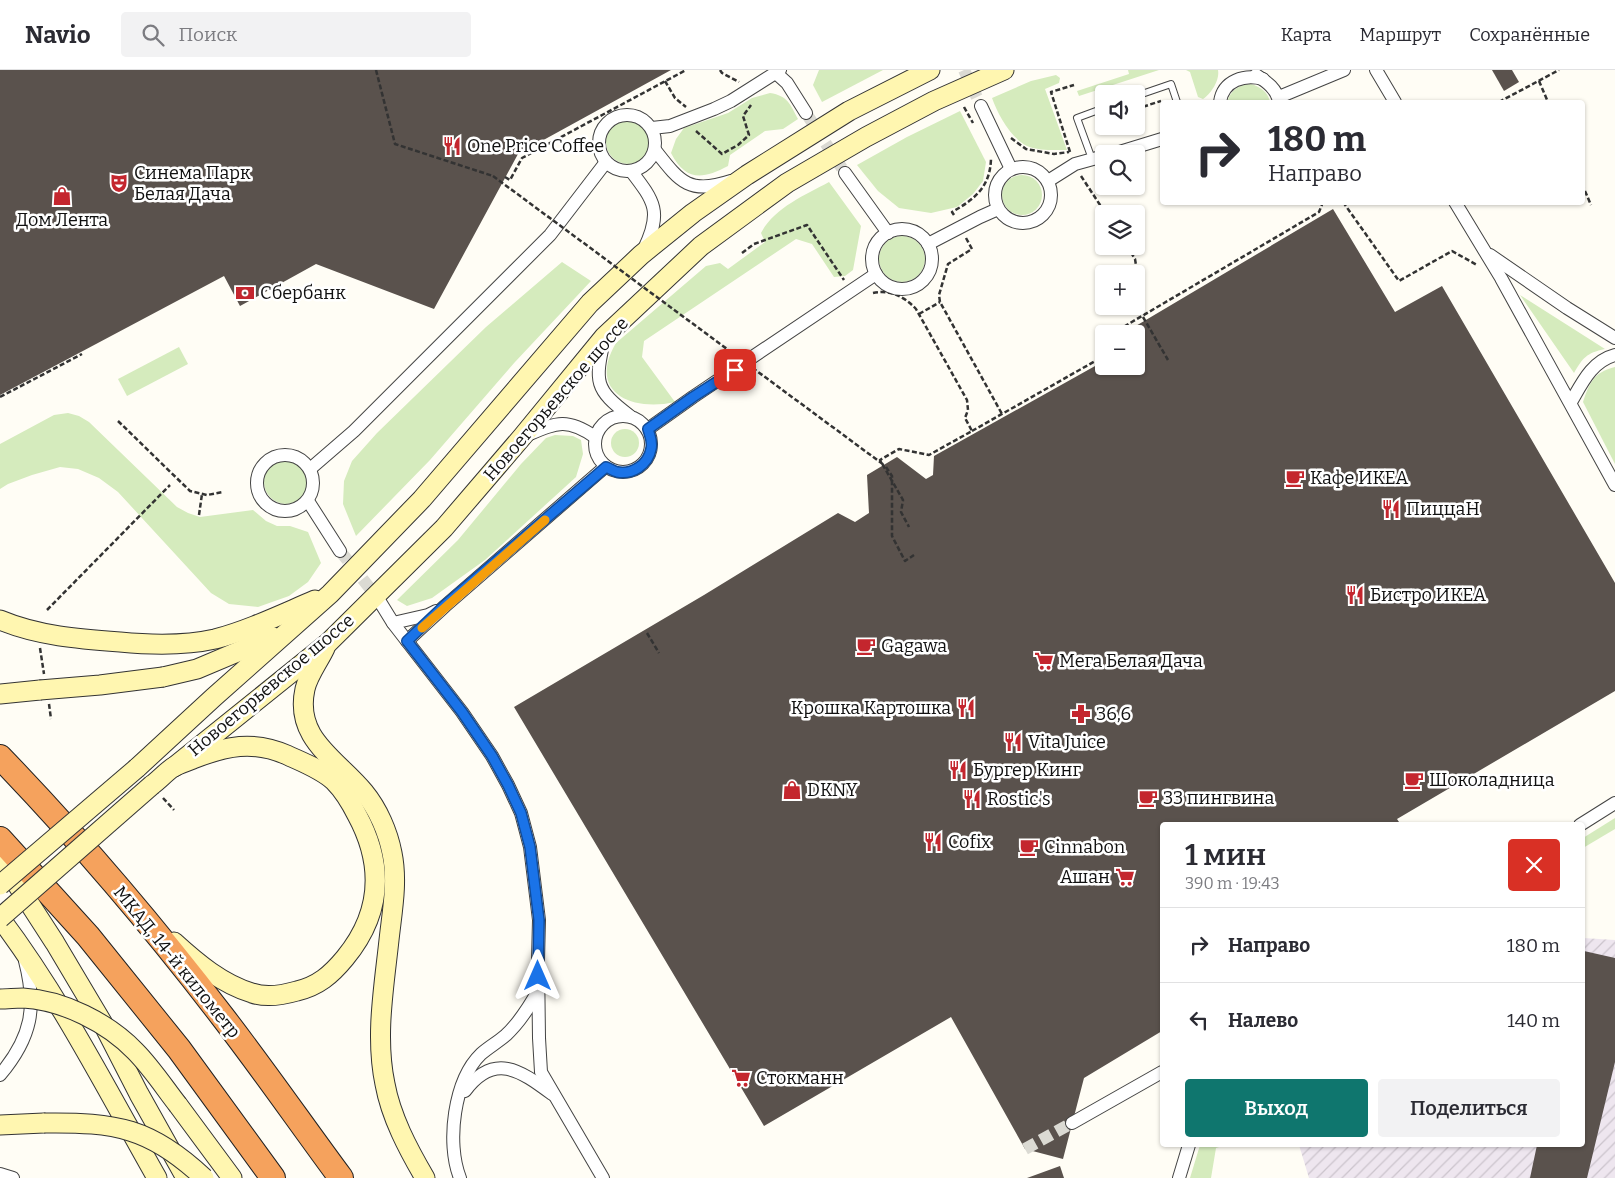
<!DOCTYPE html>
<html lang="ru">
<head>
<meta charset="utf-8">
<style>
	body { margin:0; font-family:Bitter,serif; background:#f2f2f3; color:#2b2b33; height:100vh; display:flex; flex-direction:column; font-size:19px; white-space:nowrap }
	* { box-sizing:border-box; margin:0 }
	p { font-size:16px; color:#7c7c81 }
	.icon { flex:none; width:28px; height:28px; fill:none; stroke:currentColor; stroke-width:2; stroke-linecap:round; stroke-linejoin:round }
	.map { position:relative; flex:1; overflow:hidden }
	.sheet { position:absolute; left:1160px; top:752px; width:425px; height:325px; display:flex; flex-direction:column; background:#fff; border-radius:5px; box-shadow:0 1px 4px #0004 }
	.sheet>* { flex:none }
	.banner { position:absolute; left:1160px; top:30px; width:425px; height:105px; border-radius:5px; box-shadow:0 1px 4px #0004; background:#fff; color:#2b2b33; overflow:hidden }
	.tools { position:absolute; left:1095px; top:15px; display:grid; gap:10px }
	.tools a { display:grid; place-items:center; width:50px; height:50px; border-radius:5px; background:#fff; box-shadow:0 1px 4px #0004; font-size:25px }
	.pin { position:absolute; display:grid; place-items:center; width:42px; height:42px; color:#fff; margin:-21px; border-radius:10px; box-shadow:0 2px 8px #0006 }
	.me { position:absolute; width:55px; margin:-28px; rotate:0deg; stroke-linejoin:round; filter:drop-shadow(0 0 4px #0008) }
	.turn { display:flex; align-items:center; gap:18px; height:105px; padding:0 25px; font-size:22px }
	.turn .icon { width:65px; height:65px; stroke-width:2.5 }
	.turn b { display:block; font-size:35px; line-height:42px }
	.round { display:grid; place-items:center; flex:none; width:52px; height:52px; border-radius:5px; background:#f2f2f3 }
	.head { display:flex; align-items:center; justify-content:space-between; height:85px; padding:0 25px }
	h1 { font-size:30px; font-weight:600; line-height:38px }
	.action { display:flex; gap:10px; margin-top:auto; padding:10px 25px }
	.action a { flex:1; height:58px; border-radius:5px; background:#0f766e; color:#fff; font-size:20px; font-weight:600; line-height:58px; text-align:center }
	.action a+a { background:#f2f2f3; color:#2b2b33 }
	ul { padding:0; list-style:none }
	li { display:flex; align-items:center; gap:15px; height:75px; padding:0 25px; border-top:1px solid #e1e1e2 }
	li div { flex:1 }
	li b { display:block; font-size:19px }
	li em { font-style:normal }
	header { display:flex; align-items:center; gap:30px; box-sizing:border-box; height:70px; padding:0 25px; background:#fff; border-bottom:1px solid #e1e1e2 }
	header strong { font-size:24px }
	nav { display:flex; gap:28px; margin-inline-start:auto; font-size:18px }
	.search { width:350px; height:45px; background:#f2f2f3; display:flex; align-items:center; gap:12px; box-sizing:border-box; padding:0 18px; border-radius:5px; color:#7c7c81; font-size:19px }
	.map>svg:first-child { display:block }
</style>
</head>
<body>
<header>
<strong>Navio</strong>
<div class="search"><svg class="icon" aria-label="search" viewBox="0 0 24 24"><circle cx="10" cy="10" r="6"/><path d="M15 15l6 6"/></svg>Поиск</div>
<nav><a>Карта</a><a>Маршрут</a><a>Сохранённые</a></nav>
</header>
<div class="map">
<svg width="1615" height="1108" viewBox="0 0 1615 1108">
	<defs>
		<pattern id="industrial-furrows" width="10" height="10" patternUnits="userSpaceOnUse" patternTransform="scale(1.25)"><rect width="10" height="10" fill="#eee6ef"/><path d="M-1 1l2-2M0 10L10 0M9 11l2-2" fill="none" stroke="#cbc4cc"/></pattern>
	</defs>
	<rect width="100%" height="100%" fill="#fffdf5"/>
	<path fill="url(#industrial-furrows)" d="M1583 868 1615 870V1108H1309L1299 1075H1582Z"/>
	<g fill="#d5ebbd">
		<path d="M819 0H883L822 32 813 15Z"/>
		<path d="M1128 0H1159L1079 26 1077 21 1129 4Z"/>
		<path d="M1186 0H1218C1220 10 1211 24 1203 29L1198 27 1190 2Z"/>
		<path d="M1056 5 1060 8 1059 13 1045 19 1067 80C1054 80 1039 81 1027 76 1011 68 998 45 992 28L1031 11Z"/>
		<path d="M1251 14C1261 17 1268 22 1270 32H1227C1231 20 1238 15 1251 14Z"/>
		<path d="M770 23C788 26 790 34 798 49L783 59 765 61 730 85 728 96C703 109 686 112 671 83L676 69 684 58 728 43 752 28Z"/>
		<path d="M960 41 986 92 983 111 973 124 957 137 931 143 899 138 878 121 857 95 907 67Z"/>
		<circle cx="628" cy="72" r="22"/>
		<circle cx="1022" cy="125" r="20"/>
		<path d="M829 112 861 156 853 200 845 206 834 207 812 174 796 169 644 271 642 287 675 332C631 342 587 322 616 273L706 196 720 193 728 199 765 172 761 163C774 138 805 125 829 112Z"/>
		<circle cx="902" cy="189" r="23"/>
		<path d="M562 192 591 211 515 292 430 390 356 466 343 434 344 411 352 391 377 363 486 257Z"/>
		<path d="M1520 225 1605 279C1586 283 1583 288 1574 303Z"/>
		<path d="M179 277 188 294 127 326 118 309Z"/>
		<path d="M1615 297V394L1583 332C1589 313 1594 302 1615 297Z"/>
		<path d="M68 343 79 346 89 352 177 437 188 443 200 447 253 440 266 451 277 456H290L308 462 321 493 308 512 289 526 258 537 229 534 211 523 118 422 99 408 78 399 60 397 32 405 8 414 0 419V374L54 345Z"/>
		<circle cx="625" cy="373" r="14"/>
		<path d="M555 365 573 366 581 370 583 384 576 407 485 490 432 528 407 536 397 530 458 470 521 394 546 368Z"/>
		<circle cx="286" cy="412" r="22"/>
		<path d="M1615 748V759L1583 778V768Z"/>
		<path d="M1200 1075H1225L1216 1078 1211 1108H1190Z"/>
	</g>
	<g fill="#5a524d">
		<path d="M0 0H671L518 84 434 239 316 194 240 236 224 206 0 325Z"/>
		<path d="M1492 0H1512L1519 12 1504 21Z"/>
		<path d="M1333 139 1395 242 1442 216 1615 513V621L1397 749 1401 755H1162V961L1084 1008 1063 1089 1025 1079 951 947 764 1056 514 637 704 525 838 443 855 452 869 443 867 405 897 387 926 409 933 405 934 386 1104 291V296H1136V264H1131L1129 260Z"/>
		<path d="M1584 881 1615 888V992L1587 1108H1530L1537 1075H1582Z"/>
		<path d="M1060 1096 1064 1108H1027Z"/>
	</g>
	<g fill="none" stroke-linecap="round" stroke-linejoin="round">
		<g stroke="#dbdad3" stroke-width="12" stroke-dasharray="12 6" stroke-linecap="butt">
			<path d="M964 0 981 36"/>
			<path d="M806 43 845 103"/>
			<path d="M340 481 377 527"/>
			<path d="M1025 1079 1072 1053"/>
		</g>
		<g stroke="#444" stroke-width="8">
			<g id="lane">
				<path d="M1136 26 1171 14 1177 32"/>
				<path d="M1092 89 1077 48 1104 38"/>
			</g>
		</g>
		<g stroke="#444" stroke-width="14">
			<g id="street">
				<path d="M1376 0 1395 32"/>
				<path d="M776 3 787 13 806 43"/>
				<path d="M1256 5C1267 12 1277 19 1279 32"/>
				<path d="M1279 27 1344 0"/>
				<path d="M1220 32C1223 10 1245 4 1263 9"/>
				<path d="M981 36 1011 99"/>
				<circle cx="627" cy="73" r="28"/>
				<path d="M652 58 670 56 714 39 731 31 780 0"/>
				<path d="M655 80C680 112 689 125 731 111"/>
				<path d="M1113 84 1162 69"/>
				<circle cx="1023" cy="125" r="28"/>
				<path d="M631 101C655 132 662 142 644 179"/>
				<path d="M845 103 888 163"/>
				<path d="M1048 111 1075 94 1104 86"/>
				<path d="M1455 132 1501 208 1615 415"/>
				<circle cx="902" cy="189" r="30"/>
				<path d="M928 174 980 147 998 139"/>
				<path d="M1490 185 1567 238 1615 268"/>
				<path d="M604 270C595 312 594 319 630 346"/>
				<path d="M1571 332C1582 313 1592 291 1615 285"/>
				<circle cx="623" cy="374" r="28"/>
				<path d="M648 359 693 327 876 204"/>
				<path d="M525 366C556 353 566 347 595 367"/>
				<circle cx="285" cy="413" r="28"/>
				<path d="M310 399 354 361 550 165 606 92"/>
				<path d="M308 431 340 481"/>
				<path d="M377 527 393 553 462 642 492 686 508 715 521 743 530 777 539 850 538 890 539 968 541 1002 603 1108"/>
				<path d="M393 553 428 545 436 541"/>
				<path d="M407 571 445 536 605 397"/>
				<path d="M1580 755 1615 733"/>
				<path d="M0 1005C32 967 37 937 25 891"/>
				<path d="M465 1021C494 982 520 1000 552 1024"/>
				<path d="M1072 1053 1162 1002"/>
				<path d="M0 1104 13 1108"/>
				<path d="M460 1108C446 1073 454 1010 481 984 489 977 498 972 506 965 520 952 529 937 538 921"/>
				<path d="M1179 1108 1189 1075"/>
			</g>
		</g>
		<g stroke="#333" stroke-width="21">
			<g id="secondary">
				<path d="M0 550C38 566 79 569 120 572 151 575 184 576 215 569 249 560 282 544 315 530"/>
				<path d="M325 578C319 591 308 605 305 619 294 669 337 689 364 722 378 739 388 762 392 783 398 812 392 842 389 870 384 917 375 967 385 1014 391 1047 408 1079 425 1108"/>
				<path d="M163 607 197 599 273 567"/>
				<path d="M0 624 40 620"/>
				<path d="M174 697 328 573 444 458 522 367 604 267 701 176 787 113 866 67 934 31 1004 0"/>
				<path d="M137 698 214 627 330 524 422 429 590 233 641 185 693 143 747 105 849 41 930 0"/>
				<path d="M152 715C159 710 165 703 172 698 178 694 186 692 193 689 226 676 253 670 287 685 302 692 321 699 334 711 343 720 351 733 357 745 384 795 382 843 345 888 331 905 318 916 297 921 283 925 266 928 252 923 222 914 197 893 174 872"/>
				<path d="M0 788 55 873 102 952 139 1024 186 1108"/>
				<path d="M0 848C61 929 107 1020 157 1108"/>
				<path d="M178 1035 232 1108"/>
				<path d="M0 1055 44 1053"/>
			</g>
		</g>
		<g stroke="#222" stroke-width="26">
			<g id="highway">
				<path d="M0 687C79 769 153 856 222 946 263 999 301 1054 341 1108"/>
				<path d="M0 769 88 866 179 979 273 1108"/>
			</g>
		</g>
		<g stroke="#333" stroke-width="2.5" stroke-dasharray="5 2.5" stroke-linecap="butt">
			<path d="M376 0 395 74 493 106"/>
			<path d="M720 0 722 3 739 12"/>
			<path d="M665 11 675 28 686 37"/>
			<path d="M1539 11 1548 32"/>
			<path d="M1499 32 1559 0"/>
			<path d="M964 37 973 53"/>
			<path d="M1136 39 1161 31"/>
			<path d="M696 61 722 84 738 75 749 65 743 46 751 35"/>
			<path d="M1011 68 1026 79 1054 84 1069 82"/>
			<path d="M1070 82 1051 22 1074 15"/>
			<path d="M1081 106 1106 144"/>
			<path d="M505 107 510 110 522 88 686 0"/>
			<path d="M1582 114 1591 135"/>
			<path d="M1343 132 1399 211 1452 181 1477 195"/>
			<path d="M954 145 952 142C975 129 990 117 991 89"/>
			<path d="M966 168 972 179 948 194 939 225 940 232 1002 344"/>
			<path d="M1127 176 1135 189 1136 195 1132 200 1134 204"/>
			<path d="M742 183 754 174 807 155 844 210"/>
			<path d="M1136 209 1143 222"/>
			<path d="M873 223C890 219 905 227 916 239L967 330 968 340 965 348 972 361 929 385 899 379 880 390 903 430 901 442 909 457"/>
			<path d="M919 244 940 232"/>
			<path d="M1143 247 1168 290"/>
			<path d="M1122 264 1125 256 1319 142 1323 132"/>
			<path d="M0 327 82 284"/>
			<path d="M118 351 190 421 207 425 223 422"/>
			<path d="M972 361 1104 286"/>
			<path d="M886 397 892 406V466L905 491 914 485"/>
			<path d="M199 445 202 424"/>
			<path d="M47 540 170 415"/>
			<path d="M647 563 659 583"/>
			<path d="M40 578 44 604"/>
			<path d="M49 634 51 649"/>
			<path d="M163 728 174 740"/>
		</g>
		<use href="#lane" stroke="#fff" stroke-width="6"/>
		<use href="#street" stroke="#fff" stroke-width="12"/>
		<use href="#secondary" stroke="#fff6b0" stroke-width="19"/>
		<use href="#highway" stroke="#f5a25d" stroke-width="24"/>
		<g stroke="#333" stroke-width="21" stroke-linecap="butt">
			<g id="secondary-bridge">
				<path d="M40 620 100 615 163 607"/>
				<path d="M0 815 137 698"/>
				<path d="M0 848 152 715"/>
				<path d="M0 929C8 929 15 928 23 928 63 930 108 953 135 981 151 997 164 1017 178 1035"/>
				<path d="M44 1053C116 1052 151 1058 204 1108"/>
			</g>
		</g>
		<path stroke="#333" stroke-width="2.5" stroke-dasharray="5 2.5" stroke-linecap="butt" d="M493 106 884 395"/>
		<use href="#secondary-bridge" stroke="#fff6b0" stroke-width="19"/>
	</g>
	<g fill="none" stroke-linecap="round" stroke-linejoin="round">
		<g stroke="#114b97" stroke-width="12">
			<path id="route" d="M538 906 539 850 530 777 521 743 508 715 492 686 462 642 407 571 444 536 606 397C609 398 613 401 617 402 632 405 648 395 651 379 653 372 650 366 648 359L693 327 735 300"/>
		</g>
		<use href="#route" stroke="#1a73e8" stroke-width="9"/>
		<path stroke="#f59e0b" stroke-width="9" d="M422 558 545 450"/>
	</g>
	<defs>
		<g id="restaurant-bare" transform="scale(1.5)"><path d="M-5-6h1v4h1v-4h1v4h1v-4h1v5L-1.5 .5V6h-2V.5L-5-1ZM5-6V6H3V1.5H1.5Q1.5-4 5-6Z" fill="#c4262e" stroke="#fff" stroke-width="2.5" paint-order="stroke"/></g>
		<g id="theatre-bare" transform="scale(1.5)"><path d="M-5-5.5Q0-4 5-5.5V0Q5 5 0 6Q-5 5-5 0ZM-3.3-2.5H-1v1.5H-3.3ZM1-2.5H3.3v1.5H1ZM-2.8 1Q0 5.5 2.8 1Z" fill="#c4262e" stroke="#fff" stroke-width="2.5" paint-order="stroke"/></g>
		<g id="shop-bare" transform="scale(1.5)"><path d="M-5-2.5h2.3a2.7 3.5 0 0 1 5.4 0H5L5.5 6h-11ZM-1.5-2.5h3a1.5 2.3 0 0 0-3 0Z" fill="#c4262e" stroke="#fff" stroke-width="2.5" paint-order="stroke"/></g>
		<g id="bank-bare" transform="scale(1.5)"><path d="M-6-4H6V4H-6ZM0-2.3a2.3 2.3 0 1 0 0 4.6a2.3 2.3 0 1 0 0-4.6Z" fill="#c4262e" stroke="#fff" stroke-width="2.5" paint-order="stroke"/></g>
		<g id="cafe-bare" transform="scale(1.5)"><path d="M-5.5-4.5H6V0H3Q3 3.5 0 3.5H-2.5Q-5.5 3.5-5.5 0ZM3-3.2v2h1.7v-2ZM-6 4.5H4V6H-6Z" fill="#c4262e" stroke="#fff" stroke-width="2.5" paint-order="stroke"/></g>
		<g id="supermarket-bare" transform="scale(1.5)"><path d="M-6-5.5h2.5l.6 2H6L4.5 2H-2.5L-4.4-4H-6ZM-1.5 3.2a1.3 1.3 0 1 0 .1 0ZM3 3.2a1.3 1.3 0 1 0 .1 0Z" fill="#c4262e" stroke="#fff" stroke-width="2.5" paint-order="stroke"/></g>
		<g id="pharmacy-bare" transform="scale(1.5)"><path d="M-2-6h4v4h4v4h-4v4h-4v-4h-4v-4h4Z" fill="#c4262e" stroke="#fff" stroke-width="2.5" paint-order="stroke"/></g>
	</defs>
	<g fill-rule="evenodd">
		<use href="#restaurant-bare" x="452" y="76"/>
		<use href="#theatre-bare" x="119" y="113"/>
		<use href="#shop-bare" x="62" y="126"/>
		<use href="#bank-bare" x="245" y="223"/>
		<use href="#cafe-bare" x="1295" y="408"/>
		<use href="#restaurant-bare" x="1391" y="439"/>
		<use href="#restaurant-bare" x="1355" y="525"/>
		<use href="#cafe-bare" x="866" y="576"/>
		<use href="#supermarket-bare" x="1044" y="591"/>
		<use href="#restaurant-bare" x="966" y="638"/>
		<use href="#pharmacy-bare" x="1081" y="644"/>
		<use href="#restaurant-bare" x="1013" y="672"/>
		<use href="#restaurant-bare" x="958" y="700"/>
		<use href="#cafe-bare" x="1414" y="710"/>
		<use href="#shop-bare" x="792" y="720"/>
		<use href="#cafe-bare" x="1148" y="728"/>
		<use href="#restaurant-bare" x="972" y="729"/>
		<use href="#restaurant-bare" x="933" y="772"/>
		<use href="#cafe-bare" x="1029" y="777"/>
		<use href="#supermarket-bare" x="1125" y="807"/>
		<use href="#supermarket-bare" x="741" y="1008"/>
	</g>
	<g text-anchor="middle" stroke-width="5" stroke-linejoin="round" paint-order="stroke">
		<g font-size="18" fill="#111" stroke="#fff" text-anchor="start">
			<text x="467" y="82">One Price Coffee</text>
			<text x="134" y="109">Синема Парк<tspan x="134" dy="21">Белая Дача</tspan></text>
			<text x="62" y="156" text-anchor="middle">Дом Лента</text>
			<text x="260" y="229">Сбербанк</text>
			<text x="1310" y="414">Кафе ИКЕА</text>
			<text x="1406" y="445">ПиццаН</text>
			<text x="1370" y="531">Бистро ИКЕА</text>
			<text x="881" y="582">Gagawa</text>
			<text x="1059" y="597">Мега Белая Дача</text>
			<text x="951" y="644" text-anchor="end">Крошка Картошка</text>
			<text x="1096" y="650">36,6</text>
			<text x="1028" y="678">Vita Juice</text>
			<text x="973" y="706">Бургер Кинг</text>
			<text x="1429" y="716">Шоколадница</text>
			<text x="807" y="726">DKNY</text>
			<text x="1163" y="734">33 пингвина</text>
			<text x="987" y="735">Rostic's</text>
			<text x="948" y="778">Cofix</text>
			<text x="1044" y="783">Cinnabon</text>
			<text x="1110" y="813" text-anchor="end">Ашан</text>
			<text x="756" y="1014">Стокманн</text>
		</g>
		<g font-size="18" fill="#111" stroke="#fff">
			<text transform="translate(556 329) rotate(-49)" y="6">Новоегорьевское шоссе</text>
			<text transform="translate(271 615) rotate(-40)" y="6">Новоегорьевское шоссе</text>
			<text transform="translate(177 892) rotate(51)" y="6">МКАД, 14-й километр</text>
		</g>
	</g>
</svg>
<div class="tools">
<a><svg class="icon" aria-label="sound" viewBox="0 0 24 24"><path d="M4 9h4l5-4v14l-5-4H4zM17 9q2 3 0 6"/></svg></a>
<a><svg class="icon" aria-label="search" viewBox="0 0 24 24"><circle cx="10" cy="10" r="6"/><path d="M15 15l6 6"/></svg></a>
<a><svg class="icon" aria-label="layers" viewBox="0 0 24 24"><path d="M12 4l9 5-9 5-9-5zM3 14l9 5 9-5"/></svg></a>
<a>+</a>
<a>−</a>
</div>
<div class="pin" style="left:735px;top:300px;background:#d93025"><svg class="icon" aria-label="arrive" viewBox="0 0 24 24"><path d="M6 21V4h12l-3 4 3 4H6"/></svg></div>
<svg class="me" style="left:538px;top:906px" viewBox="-20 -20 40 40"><path d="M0-17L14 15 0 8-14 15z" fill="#1a73e8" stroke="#fff" stroke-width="4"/></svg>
<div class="banner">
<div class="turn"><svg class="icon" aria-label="right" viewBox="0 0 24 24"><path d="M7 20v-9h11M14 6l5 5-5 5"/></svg><div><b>180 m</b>Направо</div></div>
</div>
<section class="sheet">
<div class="head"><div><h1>1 мин</h1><p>390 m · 19:43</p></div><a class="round" style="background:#d93025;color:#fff"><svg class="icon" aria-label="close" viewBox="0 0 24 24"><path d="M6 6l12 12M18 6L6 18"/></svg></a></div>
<ul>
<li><svg class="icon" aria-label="right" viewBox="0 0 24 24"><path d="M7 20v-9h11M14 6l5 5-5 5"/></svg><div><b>Направо</b></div><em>180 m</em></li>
<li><svg class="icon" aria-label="left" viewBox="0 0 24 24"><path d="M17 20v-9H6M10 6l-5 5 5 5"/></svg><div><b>Налево</b></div><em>140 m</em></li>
</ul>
<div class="action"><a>Выход</a><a>Поделиться</a></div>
</section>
</div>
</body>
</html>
